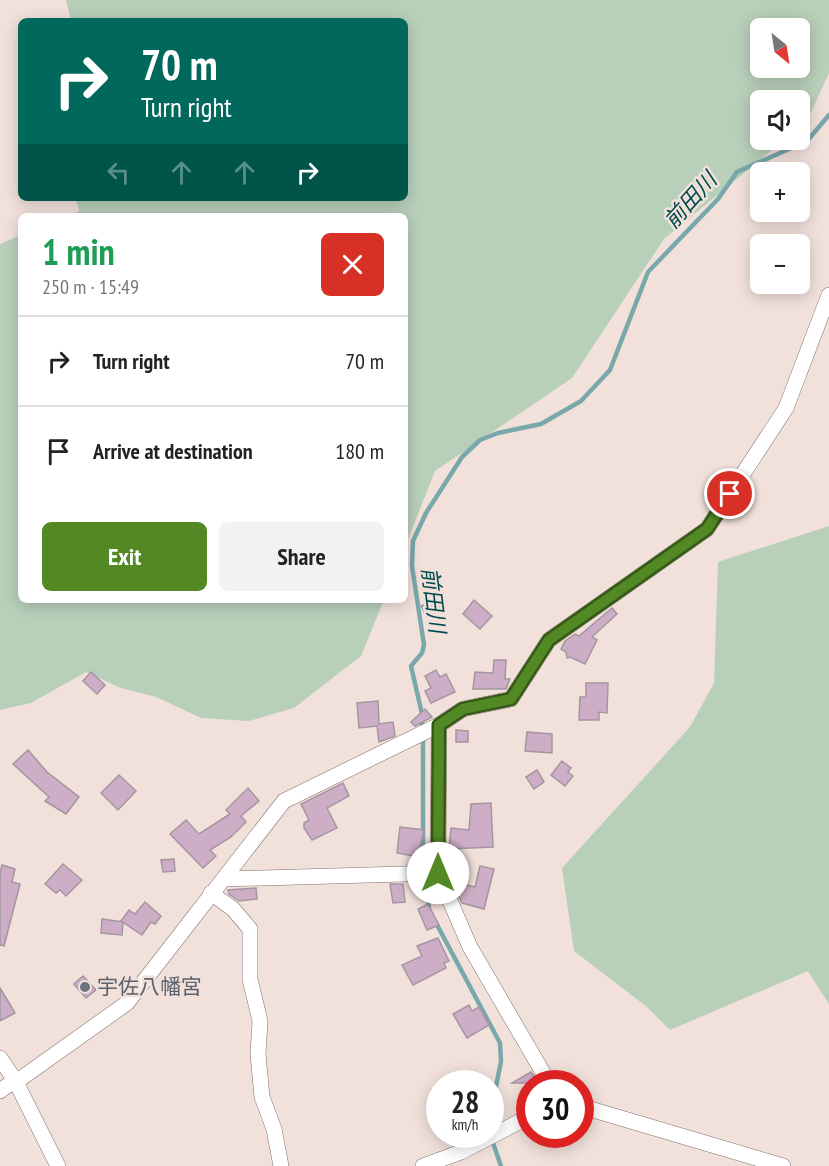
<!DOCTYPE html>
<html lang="en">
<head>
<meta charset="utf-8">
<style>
	body { margin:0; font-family:"PT Sans Narrow","Noto Sans JP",sans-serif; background:#f2f2f2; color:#222; height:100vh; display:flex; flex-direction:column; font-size:22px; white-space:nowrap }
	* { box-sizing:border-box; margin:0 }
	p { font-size:20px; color:#767676 }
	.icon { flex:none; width:33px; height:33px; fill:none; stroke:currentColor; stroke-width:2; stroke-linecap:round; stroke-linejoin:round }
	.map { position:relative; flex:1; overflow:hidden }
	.details { position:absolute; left:18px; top:213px; width:390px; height:390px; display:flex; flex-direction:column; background:#fff; border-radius:9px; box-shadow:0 3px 15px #0003 }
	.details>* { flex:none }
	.guide { position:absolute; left:18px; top:18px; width:390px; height:183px; border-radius:9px; box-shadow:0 3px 15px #0003; background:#00695c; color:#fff; overflow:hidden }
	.needle { width:39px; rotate:150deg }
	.fabs { position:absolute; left:750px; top:18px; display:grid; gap:12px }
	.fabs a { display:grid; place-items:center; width:60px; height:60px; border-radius:9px; background:#fff; box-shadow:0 3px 15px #0003; font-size:30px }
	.speed { position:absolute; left:426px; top:1070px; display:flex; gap:12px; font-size:30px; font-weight:700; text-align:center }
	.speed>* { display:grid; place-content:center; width:78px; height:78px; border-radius:50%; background:#fff; box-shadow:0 3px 15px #0003; line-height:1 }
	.speed small { font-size:15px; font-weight:400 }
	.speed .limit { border:9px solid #d22; background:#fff; color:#111 }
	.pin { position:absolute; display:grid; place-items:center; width:51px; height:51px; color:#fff; margin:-26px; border:3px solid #fff; border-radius:50%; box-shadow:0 2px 6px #0007 }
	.me { position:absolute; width:66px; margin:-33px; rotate:0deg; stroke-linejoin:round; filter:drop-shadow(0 0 4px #0008) }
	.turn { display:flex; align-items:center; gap:21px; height:126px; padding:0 24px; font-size:27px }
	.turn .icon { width:78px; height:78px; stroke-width:2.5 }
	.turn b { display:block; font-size:42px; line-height:51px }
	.lanes { display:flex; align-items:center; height:57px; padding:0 24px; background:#0003; justify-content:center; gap:30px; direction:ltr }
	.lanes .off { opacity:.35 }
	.round { display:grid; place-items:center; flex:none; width:63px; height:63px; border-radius:9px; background:#f2f2f2 }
	.summary { display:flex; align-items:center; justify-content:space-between; height:102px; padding:0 24px }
	h1 { font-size:36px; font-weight:800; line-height:45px; color:#1e9e55 }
	.primary-button { display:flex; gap:12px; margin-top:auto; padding:12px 24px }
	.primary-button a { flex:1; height:69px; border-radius:9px; background:#528924; color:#fff; font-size:24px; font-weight:800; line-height:69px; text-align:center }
	.primary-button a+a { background:#f2f2f2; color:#222 }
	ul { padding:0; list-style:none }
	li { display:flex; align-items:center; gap:18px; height:90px; padding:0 24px; border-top:2px solid #e0e0e0 }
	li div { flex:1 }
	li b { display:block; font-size:22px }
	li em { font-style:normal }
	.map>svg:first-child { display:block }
</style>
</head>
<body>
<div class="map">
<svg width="829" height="1166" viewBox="0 0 829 1166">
	<rect width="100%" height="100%" fill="#f2e1db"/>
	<g fill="#b8cfba" fill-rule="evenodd">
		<path d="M66 0H829V73L807 121 800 127V100H760V140H784L664 239 572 378 435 471 405 547V216H67L79 211 76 198H405V21H71ZM760 28H800V68H760Z"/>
		<path d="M21 235V600H384L361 656 294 708 249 721 201 718 156 697 121 688 86 672 31 703 0 710V244Z"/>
		<path d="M829 526V1004L808 971 670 1030 647 1007 574 951 562 868 690 727 714 683 718 562Z"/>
	</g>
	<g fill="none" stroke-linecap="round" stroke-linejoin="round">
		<g stroke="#79a8ab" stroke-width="4.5">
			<path d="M422 729V714L411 666 422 653 424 645 412 566 413 541 426 513 462 457 480 440 498 433 541 424 581 401 610 370 648 272 718 199 737 172 807 141 829 115"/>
			<path d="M423 737V859L429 908"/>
			<path d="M435 921 500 1043 501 1061 490 1118"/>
			<path d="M492 1140 501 1166"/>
		</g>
	</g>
	<g fill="#ceaec7" stroke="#a396a0" stroke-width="1.5">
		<path d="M435 599 441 610 427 617 421 606Z"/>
		<path d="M474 600 492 616 480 629 463 614Z"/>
		<path d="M612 608 617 614 592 637 597 640 585 664 570 657 567 658 566 652 561 649 565 641 575 634 579 636Z"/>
		<path d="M494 660H506L505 679H510L506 689H473L475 672 493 673Z"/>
		<path d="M436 670 440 677 446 674 455 692 431 703 425 691 431 688 425 676Z"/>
		<path d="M91 672 105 685 97 694 83 681Z"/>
		<path d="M586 683H608L607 713 599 712V720H579L580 697H586Z"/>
		<path d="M378 701 379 724 393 722 395 736 379 742 377 726 359 728 357 703Z"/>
		<path d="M425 709 432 717 415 726 411 722Z"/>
		<path d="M456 730 468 731V742H456Z"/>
		<path d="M527 732 552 734V753L525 751Z"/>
		<path d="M28 750 47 772 79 797 66 814 45 801 49 797 13 764Z"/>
		<path d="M562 761 571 768 568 772 573 776 565 786 551 775Z"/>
		<path d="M537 770 544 782 534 789 526 777Z"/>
		<path d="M119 775 136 791 118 810 101 793Z"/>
		<path d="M343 783 349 796 327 808 337 828 312 840 304 828V823L309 820 301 804Z"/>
		<path d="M248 788 259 801 241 816 246 822 231 837 210 850 216 856 203 868 170 834 186 820 199 834 230 814 226 810Z"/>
		<path d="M491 803 493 847 449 849 451 828 469 830 471 804Z"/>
		<path d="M400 827 424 830 418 857 397 853Z"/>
		<path d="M174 859 175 871 163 872 161 860Z"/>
		<path d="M63 864 82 880 66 896 60 890 56 893 45 884Z"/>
		<path d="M2 865 15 869 12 882 20 884 4 946 0 945V874Z"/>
		<path d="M480 866 494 869 484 909 462 903 459 896 462 884 475 887Z"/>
		<path d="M390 884H403L405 902 393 903Z"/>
		<path d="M256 888 257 899 239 901 229 894 228 890Z"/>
		<path d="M145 902 161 916 155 924 151 922 142 935 121 921 129 910 135 914Z"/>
		<path d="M428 904 439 925 427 930 418 909Z"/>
		<path d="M102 919 123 922 122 935 101 933Z"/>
		<path d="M438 938 449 961 444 963 446 968 413 985 402 965 422 956 417 946Z"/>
		<path d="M83 976 96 990 86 998 74 984Z"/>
		<path d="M0 988 15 1013 0 1021Z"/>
		<path d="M469 1005 472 1011 479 1007 489 1025 467 1038 453 1014Z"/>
		<path d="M531 1072 538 1083H512Z"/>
	</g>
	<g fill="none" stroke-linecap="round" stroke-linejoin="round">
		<g stroke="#80716c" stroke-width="16">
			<g id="minor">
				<path d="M439 725 438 873 470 947 549 1083"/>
				<path d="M224 879 438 873"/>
				<path d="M211 893 233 909 250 929V979L260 1021 258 1054 262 1097 274 1129 281 1166"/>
				<path d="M0 1058 16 1082 58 1166"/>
				<path d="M16 1082 127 1003 284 801 439 725 463 709 511 699 549 640 707 529 786 408 829 295"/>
				<path d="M0 1091 15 1080"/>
				<path d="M580 1106 783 1166"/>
				<path d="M423 1166 461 1152 530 1116"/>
			</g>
		</g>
		<use href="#minor" stroke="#fff" stroke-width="15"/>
	</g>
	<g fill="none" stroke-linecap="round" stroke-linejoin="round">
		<g stroke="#355917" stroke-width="15">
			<path id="route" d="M438 873 439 725 463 709 511 699 549 640 707 529 730 494"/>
		</g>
		<use href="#route" stroke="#528924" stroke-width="10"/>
	</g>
	<circle fill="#6b7280" stroke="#f2e1db" stroke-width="2" cx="85" cy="987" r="6"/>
	<g text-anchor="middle" stroke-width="5" stroke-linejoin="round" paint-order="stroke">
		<g font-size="21" fill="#5b616d" stroke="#f2e1db" text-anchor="start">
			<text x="97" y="994">宇佐八幡宮</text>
		</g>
		<g font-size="22" font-style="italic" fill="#004b4f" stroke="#f2e1db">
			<text transform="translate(690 200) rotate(-48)" y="8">前田川</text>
			<text transform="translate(434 600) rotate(83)" y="8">前田川</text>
		</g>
	</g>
</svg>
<div class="fabs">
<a><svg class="needle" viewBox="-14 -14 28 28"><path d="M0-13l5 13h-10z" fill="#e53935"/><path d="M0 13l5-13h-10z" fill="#767676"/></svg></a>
<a><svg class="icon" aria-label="sound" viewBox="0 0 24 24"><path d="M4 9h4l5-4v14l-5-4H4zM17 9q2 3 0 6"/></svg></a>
<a>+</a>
<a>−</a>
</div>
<div class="speed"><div>28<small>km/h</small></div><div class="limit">30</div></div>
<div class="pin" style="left:730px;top:494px;background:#d93025"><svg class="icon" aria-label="arrive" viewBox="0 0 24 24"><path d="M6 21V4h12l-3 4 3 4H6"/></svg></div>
<svg class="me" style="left:438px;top:873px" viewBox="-20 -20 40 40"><circle r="19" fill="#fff"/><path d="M0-13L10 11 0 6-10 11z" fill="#528924"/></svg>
<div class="guide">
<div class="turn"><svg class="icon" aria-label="right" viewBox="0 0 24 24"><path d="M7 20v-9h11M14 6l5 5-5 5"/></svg><div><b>70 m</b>Turn right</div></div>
<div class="lanes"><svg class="icon off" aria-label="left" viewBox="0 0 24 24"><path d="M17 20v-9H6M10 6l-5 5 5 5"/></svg><svg class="icon off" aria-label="ahead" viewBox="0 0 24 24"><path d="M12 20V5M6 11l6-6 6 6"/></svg><svg class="icon off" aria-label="ahead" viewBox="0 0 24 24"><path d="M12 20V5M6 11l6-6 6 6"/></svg><svg class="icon" aria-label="right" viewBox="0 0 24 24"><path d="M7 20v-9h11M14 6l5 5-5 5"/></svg></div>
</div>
<section class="details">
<div class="summary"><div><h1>1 min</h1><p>250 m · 15:49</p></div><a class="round" style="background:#d93025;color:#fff"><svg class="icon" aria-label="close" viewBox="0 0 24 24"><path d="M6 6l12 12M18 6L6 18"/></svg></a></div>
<ul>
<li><svg class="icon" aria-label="right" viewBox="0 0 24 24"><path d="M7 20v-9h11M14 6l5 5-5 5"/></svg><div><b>Turn right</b></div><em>70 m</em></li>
<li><svg class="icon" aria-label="arrive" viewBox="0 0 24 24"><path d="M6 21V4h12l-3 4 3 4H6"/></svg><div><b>Arrive at destination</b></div><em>180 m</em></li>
</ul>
<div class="primary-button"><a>Exit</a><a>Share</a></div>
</section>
</div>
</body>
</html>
